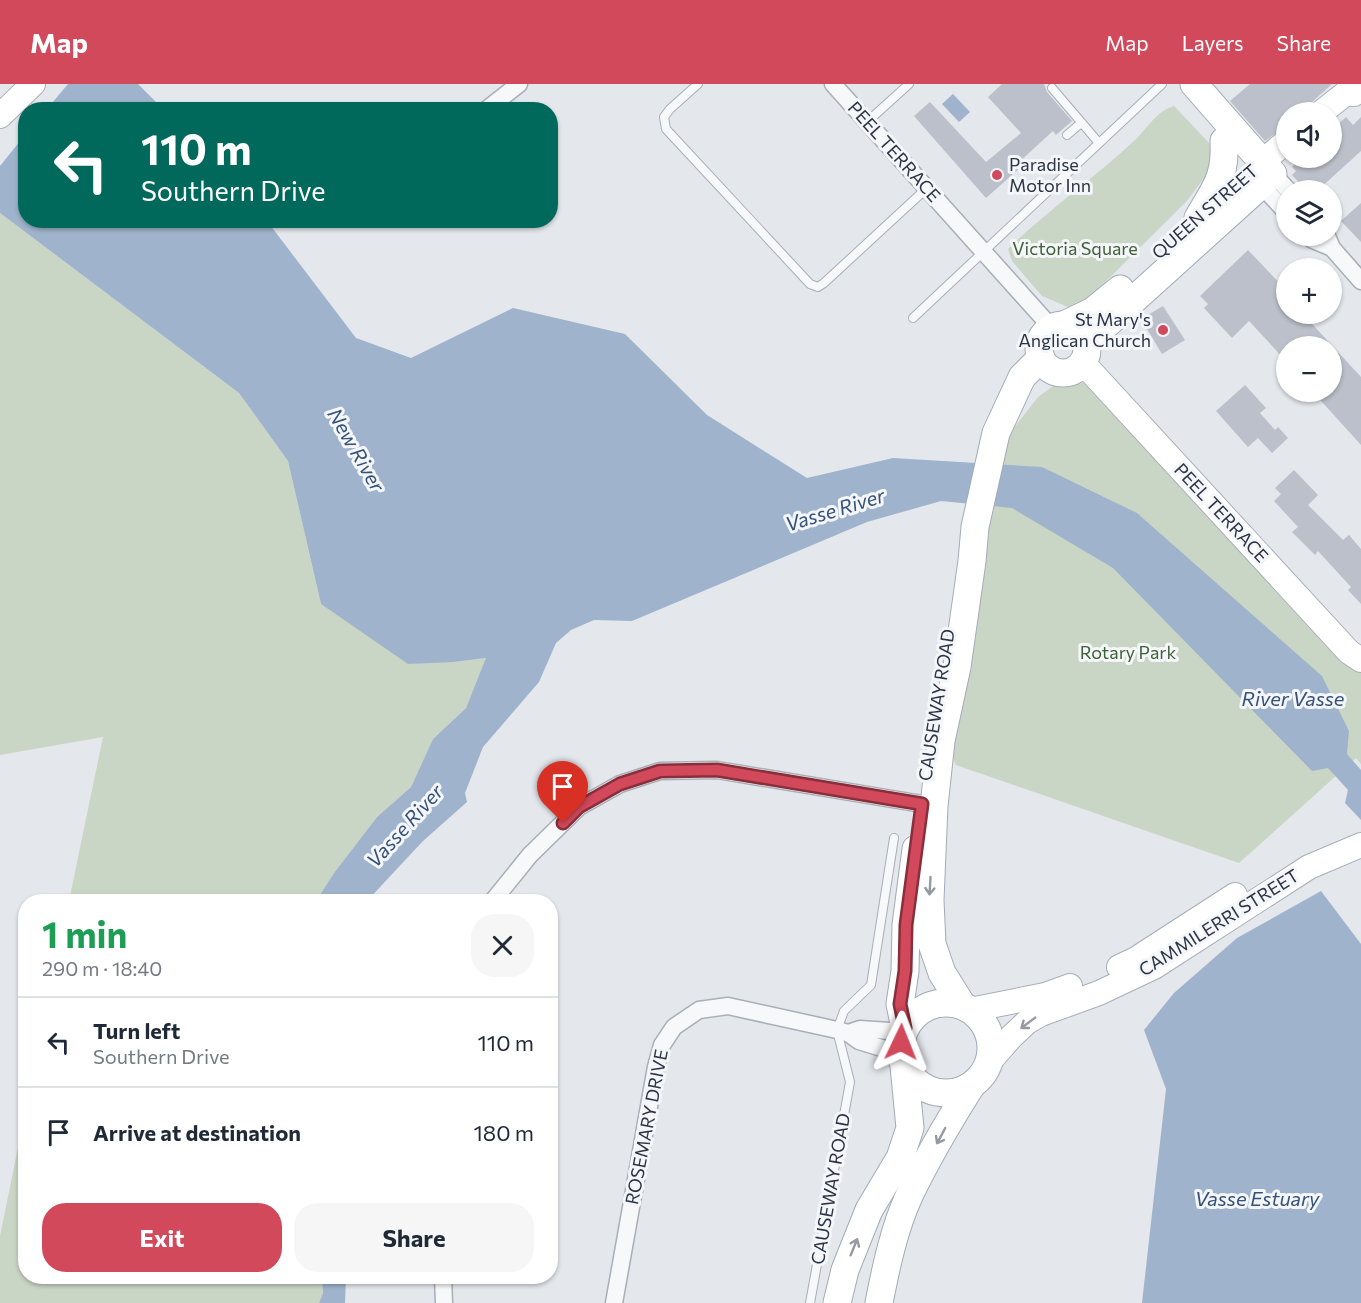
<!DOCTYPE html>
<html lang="en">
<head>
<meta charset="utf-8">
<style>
	body { margin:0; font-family:Commissioner,sans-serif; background:#f6f6f7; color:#1f2937; height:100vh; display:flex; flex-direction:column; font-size:22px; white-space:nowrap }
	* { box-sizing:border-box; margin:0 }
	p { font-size:20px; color:#747a83 }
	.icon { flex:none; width:33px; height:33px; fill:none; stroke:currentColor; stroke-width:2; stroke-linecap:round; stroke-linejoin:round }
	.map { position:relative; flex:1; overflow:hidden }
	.drawer { position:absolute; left:18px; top:810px; width:540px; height:390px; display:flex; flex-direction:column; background:#fff; border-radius:24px; box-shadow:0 2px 4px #0004 }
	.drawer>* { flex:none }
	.banner { position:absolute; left:18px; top:18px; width:540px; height:126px; border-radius:24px; box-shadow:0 2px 4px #0004; background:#00695c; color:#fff; overflow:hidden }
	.fabs { position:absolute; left:1276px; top:18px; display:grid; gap:12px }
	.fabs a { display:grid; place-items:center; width:66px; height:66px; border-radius:50%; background:#fff; box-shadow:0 2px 4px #0004; font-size:30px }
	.pin { position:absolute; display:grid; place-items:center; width:51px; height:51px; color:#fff; margin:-62px -26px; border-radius:50% 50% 50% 0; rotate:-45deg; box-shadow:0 0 6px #0007 }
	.pin .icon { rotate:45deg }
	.me { position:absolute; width:66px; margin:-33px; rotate:2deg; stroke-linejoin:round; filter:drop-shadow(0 0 4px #0008) }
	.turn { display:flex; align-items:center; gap:21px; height:126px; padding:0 24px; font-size:27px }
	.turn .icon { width:78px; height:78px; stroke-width:2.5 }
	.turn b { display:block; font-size:42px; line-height:51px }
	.round { display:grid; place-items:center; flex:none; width:63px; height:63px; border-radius:24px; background:#f6f6f7 }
	.head { display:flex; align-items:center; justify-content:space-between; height:102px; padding:0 24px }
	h1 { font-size:36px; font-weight:700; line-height:45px; color:#1e9e55 }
	.button { display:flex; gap:12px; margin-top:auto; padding:12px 24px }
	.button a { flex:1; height:69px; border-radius:24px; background:#d1495b; color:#fff; font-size:24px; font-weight:700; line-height:69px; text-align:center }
	.button a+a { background:#f6f6f7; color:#1f2937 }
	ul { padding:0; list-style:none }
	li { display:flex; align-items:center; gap:18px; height:90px; padding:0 24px; border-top:2px solid #e0e1e3 }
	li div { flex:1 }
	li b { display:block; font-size:22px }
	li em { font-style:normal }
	header { display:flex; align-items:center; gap:36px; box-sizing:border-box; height:84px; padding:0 30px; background:#d1495b; color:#fff }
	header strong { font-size:28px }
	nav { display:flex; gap:33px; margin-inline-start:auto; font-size:21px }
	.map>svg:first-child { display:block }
</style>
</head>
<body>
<header>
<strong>Map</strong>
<nav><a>Map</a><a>Layers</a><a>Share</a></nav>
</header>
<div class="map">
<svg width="1361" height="1219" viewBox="0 0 1361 1219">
	<rect width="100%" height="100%" fill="#e4e7ec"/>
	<g fill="#c9d6c5">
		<path d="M1174 22 1212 62 1211 85 1186 118 1089 214 1068 223 1042 212 1012 177 1008 165C1048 126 1093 95 1134 57 1147 45 1157 26 1174 22Z"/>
		<path d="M0 129 239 309 288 377 321 520 454 578 487 574 466 624 433 655 411 703 377 733 334 789 316 817H69L103 653 0 671Z"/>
		<path d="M1060 297 1094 300 1361 582V680L1356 674 1239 779 956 681 946 661 1006 354 1038 313Z"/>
		<path d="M25 1029 26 1192 322 1193 323 1209 319 1219H0V1152Z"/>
	</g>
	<g fill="#9fb4cc">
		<path d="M68 0H138L163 25H47Z"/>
		<path d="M953 10 970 28 959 38 942 20Z"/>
		<path d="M25 51 26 136 267 137 356 254 411 274 513 224 625 250 707 331 807 394 893 374 1042 383 1137 429 1322 592 1349 647 1347 670 1361 686V736L1345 719 1348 706 1328 684 1312 687 1113 484 1012 424 941 417 867 438 632 537 594 536 571 546 556 559 539 598 483 663 465 709 467 718 423 757 367 817H316L334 789 377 733 411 703 433 655 466 624 486 574 454 578 408 580 321 520 288 377 239 309 0 129V82Z"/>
		<path d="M1321 807 1361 860V1219H1142L1166 1005 1144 946 1174 909 1237 854Z"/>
		<path d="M322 1193H346L345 1219H319L323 1209Z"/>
	</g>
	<g fill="#bbc0ca">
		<path d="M1002 0H1044L1047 8 1072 37 1056 51 1053 47 1018 79 1021 83 986 114 914 32 930 18 986 78 1021 49 988 13Z"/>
		<path d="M1250 0H1332L1301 28H1287V41L1265 57 1230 17Z"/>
		<path d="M1346 33 1353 41 1361 33V67L1318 106H1306L1292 91 1296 87 1292 83 1302 74H1332V46Z"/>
		<path d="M1361 119V158L1341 137Z"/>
		<path d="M1248 166 1287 207V230H1303L1361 293V361L1313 308H1332V262H1287V278L1249 237 1232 254 1204 224 1208 220 1200 212Z"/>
		<path d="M1163 222 1185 256 1162 270 1141 235Z"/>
		<path d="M1245 301 1266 324 1260 329 1275 346 1278 343 1288 354 1272 369 1258 354 1248 363 1216 327Z"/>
		<path d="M1294 386 1318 411 1308 421 1343 456 1349 451 1361 465V520L1348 506 1351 503 1318 467 1315 471 1292 448 1298 443 1274 417 1281 410 1275 404Z"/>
	</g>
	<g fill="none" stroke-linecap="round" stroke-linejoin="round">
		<g stroke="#a9aeb7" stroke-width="10">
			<g id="lane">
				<path d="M698 0 670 25 664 33 666 45 810 200 818 203 824 199 927 104"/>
				<path d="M1052 4 1099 59"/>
				<path d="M867 38 909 0"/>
				<path d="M1067 51 1081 39"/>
				<path d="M913 234 1162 0"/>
				<path d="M810 1219 850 998 837 946 844 927 871 901 894 754"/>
			</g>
		</g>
		<g stroke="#a9aeb7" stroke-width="19">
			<g id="street">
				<path d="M833 0 1051 243"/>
				<path d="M486 26 519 0"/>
				<path d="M1273 90 1288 106"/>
				<path d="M1261 101 1287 129"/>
				<path d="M1308 152 1313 156 1332 164"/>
				<path d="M1327 152 1332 164 1361 197"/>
				<path d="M492 818 530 771 579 723 620 700 660 687 717 686 934 722"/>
				<path d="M848 949 860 945 904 948"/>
				<path d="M443 1192 444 1219"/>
				<path d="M614 1219 656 983 662 961 674 943 699 926 728 922 837 946 848 949 859 957 901 970"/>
			</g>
		</g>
		<g stroke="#a9aeb7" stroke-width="26">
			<g id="secondary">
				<path d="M1322 28 1346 9 1354 10 1361 3"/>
				<path d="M0 32 33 0"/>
				<path d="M1262 78 1287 57"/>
				<path d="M1083 279 1349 568 1361 576"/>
				<path d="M1119 883 1136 875 1235 811"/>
				<path d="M970 926 1045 911 1070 902"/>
				<path d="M990 977 1011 953 1027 938 1041 930 1099 909 1154 883 1309 783 1361 761"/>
			</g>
		</g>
		<g stroke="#a3abb8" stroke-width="29">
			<g id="primary">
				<path d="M1198 134C1215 104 1226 94 1224 57"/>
				<path d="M1066 240 1093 227 1120 205"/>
				<circle cx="1063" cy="265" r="24"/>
				<path d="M1087 258 1273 90 1194 0"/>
				<circle cx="946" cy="964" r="45"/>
				<path d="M962 921 942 889 932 860 930 816 934 722 941 657 957 583 972 477 975 443 996 349 1022 293 1041 274"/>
				<path d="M905 944 900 920 905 887 906 841 916 765"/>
				<path d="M837 1219 845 1186 869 1126 900 1074 910 1044 904 982"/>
				<path d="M879 1219C886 1183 894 1145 909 1112 927 1074 949 1037 971 1002"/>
			</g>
		</g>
		<use href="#lane" stroke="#f7f8fa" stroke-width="8"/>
		<use href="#street" stroke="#f7f8fa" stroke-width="16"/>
		<use href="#secondary" stroke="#fff" stroke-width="24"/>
		<use href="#primary" stroke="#fff" stroke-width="27"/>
	</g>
	<defs><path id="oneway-shaft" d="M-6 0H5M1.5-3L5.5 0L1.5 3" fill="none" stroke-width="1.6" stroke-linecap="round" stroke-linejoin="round" transform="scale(1.5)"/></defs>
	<g stroke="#959aa2">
		<use href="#oneway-shaft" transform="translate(930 802) rotate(93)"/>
		<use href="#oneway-shaft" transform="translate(1028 939) rotate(143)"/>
		<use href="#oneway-shaft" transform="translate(941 1052) rotate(118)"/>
		<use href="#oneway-shaft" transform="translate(854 1163) rotate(-68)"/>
	</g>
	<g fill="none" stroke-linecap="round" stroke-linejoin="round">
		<g stroke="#882f3b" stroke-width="15">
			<path id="route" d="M563 739 579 723 620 700 660 687 717 686 922 720 906 841 905 887 900 920 905 944 901 958"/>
		</g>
		<use href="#route" stroke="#d1495b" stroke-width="10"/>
	</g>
	<g fill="#d1495b" stroke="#f4f6f9" stroke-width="2">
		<circle cx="997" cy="91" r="6"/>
		<circle cx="1163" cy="246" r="6"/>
	</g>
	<g text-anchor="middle" stroke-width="6" stroke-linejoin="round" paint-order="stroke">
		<g font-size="18" fill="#2b3445" stroke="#f4f6f9">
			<text transform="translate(894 68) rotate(48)" y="6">PEEL TERRACE</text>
			<text transform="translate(1205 128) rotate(-41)" y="6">QUEEN STREET</text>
			<text transform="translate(1221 429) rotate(47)" y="6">PEEL TERRACE</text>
			<text transform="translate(937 621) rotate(-81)" y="6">CAUSEWAY ROAD</text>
			<text transform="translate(1219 839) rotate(-32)" y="6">CAMMILERRI STREET</text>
			<text transform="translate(647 1043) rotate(-79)" y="6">ROSEMARY DRIVE</text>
			<text transform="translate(831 1105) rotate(-80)" y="6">CAUSEWAY ROAD</text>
		</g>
		<g font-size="18" fill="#2b3445" stroke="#f4f6f9" text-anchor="start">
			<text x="1009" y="87">Paradise<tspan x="1009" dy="21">Motor Inn</tspan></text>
			<text x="1151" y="242" text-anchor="end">St Mary's<tspan x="1151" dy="21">Anglican Church</tspan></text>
		</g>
		<g font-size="18" fill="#3f6138" stroke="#f4f6f9">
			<text x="1075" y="171">Victoria Square</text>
			<text x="1128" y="575">Rotary Park</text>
		</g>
		<g font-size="20" font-style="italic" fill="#34527a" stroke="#f4f6f9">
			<text transform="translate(356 366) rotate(60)" y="7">New River</text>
			<text transform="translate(835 426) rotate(-17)" y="7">Vasse River</text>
			<text x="1293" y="622">River Vasse</text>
			<text transform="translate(405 742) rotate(-48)" y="7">Vasse River</text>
			<text x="1257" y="1122">Vasse Estuary</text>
		</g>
	</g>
</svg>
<div class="fabs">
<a><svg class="icon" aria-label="sound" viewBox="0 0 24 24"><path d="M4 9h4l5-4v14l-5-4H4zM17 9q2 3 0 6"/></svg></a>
<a><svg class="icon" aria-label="layers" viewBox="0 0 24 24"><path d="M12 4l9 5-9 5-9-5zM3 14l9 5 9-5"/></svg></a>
<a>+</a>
<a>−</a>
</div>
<div class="pin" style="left:563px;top:739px;background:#d93025"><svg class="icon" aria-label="arrive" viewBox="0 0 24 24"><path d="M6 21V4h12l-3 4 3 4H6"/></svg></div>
<svg class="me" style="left:901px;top:958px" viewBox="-20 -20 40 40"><path d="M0-17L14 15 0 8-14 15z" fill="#d1495b" stroke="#fff" stroke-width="4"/></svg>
<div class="banner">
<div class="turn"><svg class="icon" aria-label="left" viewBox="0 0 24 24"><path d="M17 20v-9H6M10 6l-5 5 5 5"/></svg><div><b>110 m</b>Southern Drive</div></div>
</div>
<section class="drawer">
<div class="head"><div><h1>1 min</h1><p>290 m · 18:40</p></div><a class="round"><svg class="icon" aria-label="close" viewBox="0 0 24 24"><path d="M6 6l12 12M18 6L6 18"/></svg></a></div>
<ul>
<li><svg class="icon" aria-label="left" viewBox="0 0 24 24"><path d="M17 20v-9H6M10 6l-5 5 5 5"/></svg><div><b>Turn left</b><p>Southern Drive</p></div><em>110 m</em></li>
<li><svg class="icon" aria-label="arrive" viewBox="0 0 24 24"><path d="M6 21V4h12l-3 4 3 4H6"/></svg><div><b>Arrive at destination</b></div><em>180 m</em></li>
</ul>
<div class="button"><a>Exit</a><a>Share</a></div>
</section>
</div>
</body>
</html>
